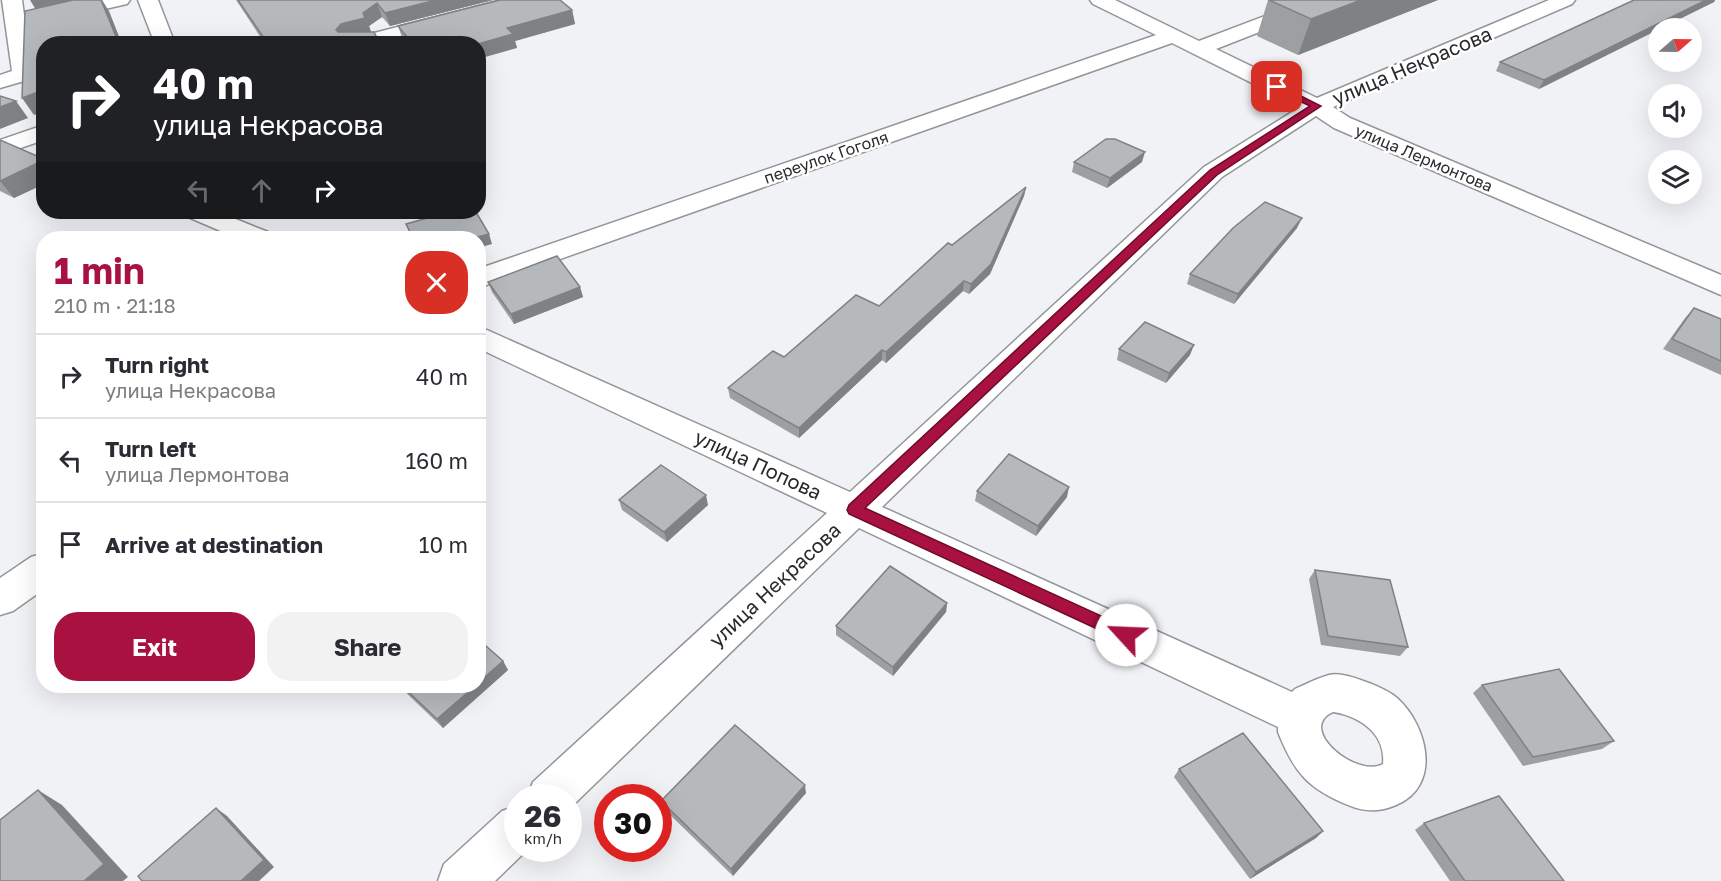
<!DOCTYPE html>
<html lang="en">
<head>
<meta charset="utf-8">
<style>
	body { margin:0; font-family:"Golos Text",sans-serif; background:#f2f2f3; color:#2b2b33; height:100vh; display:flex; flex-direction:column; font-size:22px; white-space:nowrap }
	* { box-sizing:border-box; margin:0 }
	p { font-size:20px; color:#7c7c81 }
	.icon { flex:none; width:33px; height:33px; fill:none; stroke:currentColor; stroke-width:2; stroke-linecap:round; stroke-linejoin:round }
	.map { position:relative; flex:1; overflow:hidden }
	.panel { position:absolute; left:36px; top:231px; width:450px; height:462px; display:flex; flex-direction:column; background:#fff; border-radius:24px; box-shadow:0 6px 24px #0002 }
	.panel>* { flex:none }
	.guide { position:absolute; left:36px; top:36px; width:450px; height:183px; border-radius:24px; box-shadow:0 6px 24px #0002; background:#202124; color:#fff; overflow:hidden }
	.needle { width:39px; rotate:70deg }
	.buttons { position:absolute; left:1648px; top:18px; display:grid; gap:12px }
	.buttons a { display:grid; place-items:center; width:54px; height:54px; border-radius:50%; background:#fff; box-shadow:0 6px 24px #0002; font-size:30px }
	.speed { position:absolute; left:504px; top:784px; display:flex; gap:12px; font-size:30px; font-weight:700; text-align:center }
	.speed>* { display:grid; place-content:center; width:78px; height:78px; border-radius:50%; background:#fff; box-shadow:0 6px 24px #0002; line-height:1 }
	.speed small { font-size:15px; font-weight:400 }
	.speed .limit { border:9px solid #d22; background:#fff; color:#111 }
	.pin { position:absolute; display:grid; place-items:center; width:51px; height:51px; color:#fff; margin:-26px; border-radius:12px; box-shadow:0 3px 9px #0006 }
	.me { position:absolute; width:66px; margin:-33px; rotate:295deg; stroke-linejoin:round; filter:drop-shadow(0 0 4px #0008) }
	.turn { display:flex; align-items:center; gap:21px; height:126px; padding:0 18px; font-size:27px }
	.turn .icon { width:78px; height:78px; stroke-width:2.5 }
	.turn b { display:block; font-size:42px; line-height:51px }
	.lanes { display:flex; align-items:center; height:57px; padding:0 18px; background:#0003; justify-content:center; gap:30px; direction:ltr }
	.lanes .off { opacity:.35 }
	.round { display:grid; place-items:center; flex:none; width:63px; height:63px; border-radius:24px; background:#f2f2f3 }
	.headline { display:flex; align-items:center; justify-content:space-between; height:102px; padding:0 18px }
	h1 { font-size:36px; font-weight:700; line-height:45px; color:#a81140 }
	.cta { display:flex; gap:12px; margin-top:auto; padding:12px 18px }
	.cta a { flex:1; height:69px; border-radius:24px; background:#a81140; color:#fff; font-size:24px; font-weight:700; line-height:69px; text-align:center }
	.cta a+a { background:#f2f2f3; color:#2b2b33 }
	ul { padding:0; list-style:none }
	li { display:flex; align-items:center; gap:18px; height:84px; padding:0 18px; border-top:2px solid #e1e1e2 }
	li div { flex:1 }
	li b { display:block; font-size:22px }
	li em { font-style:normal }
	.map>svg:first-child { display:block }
</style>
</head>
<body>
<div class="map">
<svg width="1721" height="881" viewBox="0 0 1721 881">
	<rect width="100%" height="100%" fill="#f0f2f5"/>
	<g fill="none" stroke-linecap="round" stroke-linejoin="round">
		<g stroke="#939698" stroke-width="3">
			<g id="minor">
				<path d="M2 0H22L24 15 94 0H130L127 4 26 27 34 74 31 79 0 88V75L12 71Z"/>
				<path d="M138 0H158L175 44H155Z"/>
				<path d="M502 0H535L532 4 380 44H344L347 40Z"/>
				<path d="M1090 0H1115L1199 41 1307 0H1334L1331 4 1216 49 1317 98 1549 0H1575L1572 4 1333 107 1350 118 1721 275V295L1334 128 1316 116 1222 177 882 507 1292 692 1295 689C1306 684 1318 678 1329 675 1341 672 1358 679 1369 683 1379 687 1389 691 1397 698 1428 726 1442 786 1396 805 1380 812 1364 812 1348 805 1307 788 1294 772 1278 732V727L859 528 568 810V798H527L533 782 827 513 478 348V326L850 492 1204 167 1300 107 1172 43 478 288V269L1156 35 1093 4ZM1333 712C1360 716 1386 734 1383 764 1358 779 1295 729 1333 712Z"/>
				<path d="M44 125V140L0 155V140Z"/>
				<path d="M184 212H218L268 232 272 238H237L188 217Z"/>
				<path d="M44 553V589L13 611 0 615V578L31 557Z"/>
				<path d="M518 805V849H528L495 881H438L444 864 502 811Z"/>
			</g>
		</g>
		<use href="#minor" fill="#fff" fill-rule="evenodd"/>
	</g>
	<g fill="#9d9fa1">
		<path d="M236 0H493L390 26 382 17 369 26 371 32H368L380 44H265Z"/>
		<path d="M1268 0H1438L1298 55 1257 36Z"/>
		<path d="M1634 0H1715L1714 2 1539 89 1496 71 1500 62Z"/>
		<path d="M572 10 575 24 515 41 517 48 478 44H406L403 40 398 26Z"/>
		<path d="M0 140 44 159V184L14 198 0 191Z"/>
		<path d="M1074 162H1142L1107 188 1072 172Z"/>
		<path d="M1026 187 1024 196 990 274 969 294 963 291 886 363 882 360 799 438 730 398 728 388 784 357 879 306Z"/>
		<path d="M1297 228 1234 304 1187 284 1190 274Z"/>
		<path d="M488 282 580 287 583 297 514 324 492 292Z"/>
		<path d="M1694 308 1721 319V375L1663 349 1685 318Z"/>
		<path d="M1119 349 1190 355 1166 383 1117 360Z"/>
		<path d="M977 491 1067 497 1036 536 975 501Z"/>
		<path d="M619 500 708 505 667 542 622 510Z"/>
		<path d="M1315 570 1408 647 1400 656 1321 645 1309 579Z"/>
		<path d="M947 603 946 612 893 676 836 635V626Z"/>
		<path d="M503 661 508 670 443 728 399 686H478Z"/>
		<path d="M1482 685 1614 741 1602 749 1523 766 1473 693Z"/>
		<path d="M1179 769 1323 831 1316 838 1250 879 1174 777Z"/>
		<path d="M806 793 733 876 664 809 661 801Z"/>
		<path d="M1424 823 1564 881H1450L1415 830Z"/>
	</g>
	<g fill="#7f8283">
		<path d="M30 0H91L36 10Z"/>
		<path d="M101 0H102L109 11 122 44H119Z"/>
		<path d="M436 0H493L390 26 385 13Z"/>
		<path d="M1361 0H1438L1298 55 1311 19Z"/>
		<path d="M1706 0H1715L1714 2 1661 28H1659V29L1539 89 1544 80Z"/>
		<path d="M377 3 382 17 369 26 371 32 346 38 336 30 341 24 363 13Z"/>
		<path d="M572 10 575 24 515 41 517 48 478 59V44L507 28Z"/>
		<path d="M44 90V112L34 115 22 98Z"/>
		<path d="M16 101 28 118 0 129V107Z"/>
		<path d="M1145 152 1142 162 1107 188 1110 178Z"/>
		<path d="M44 160V184L14 198 0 181Z"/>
		<path d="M1026 187 1024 196 990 274 969 294 971 284Z"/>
		<path d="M1302 218 1297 228 1234 304 1238 294Z"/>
		<path d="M489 234 492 244 478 248V238H474Z"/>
		<path d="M964 281 963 291 886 363V352Z"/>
		<path d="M580 287 583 297 514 324 511 314Z"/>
		<path d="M1194 345 1190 355 1166 383 1169 373Z"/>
		<path d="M882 350V360L799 438V428Z"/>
		<path d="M1069 487 1067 497 1036 536 1038 526Z"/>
		<path d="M706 495 708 505 667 542 664 532Z"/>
		<path d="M947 603 946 612 893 676V667Z"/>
		<path d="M503 661 508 670 443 728 437 719 475 686H478V683Z"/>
		<path d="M805 785 806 793 733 876 731 869Z"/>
		<path d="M38 790 62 805 128 877 123 881H84Z"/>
		<path d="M216 808 227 816 274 867 259 881H241Z"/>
		<path d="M1323 831 1316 838 1250 879 1256 872Z"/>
	</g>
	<g fill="#b6b9bb" stroke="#7f8283" stroke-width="1.5">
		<path d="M73 0H101L119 44H44V90L22 98 25 11Z"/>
		<path d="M238 0H436L385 13 377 3 363 13 365 18 341 24 336 30 338 32H374L380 44H268Z"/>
		<path d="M500 0H560L572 10 507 28 513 34 478 44H413L398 26Z"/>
		<path d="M1269 0H1361L1311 19Z"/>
		<path d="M1634 0H1706L1544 80 1500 62Z"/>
		<path d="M0 96 16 101 0 107Z"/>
		<path d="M1106 139H1115L1145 152 1110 178 1074 162Z"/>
		<path d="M0 140 44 159V160L0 181Z"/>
		<path d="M1026 187 991 264 971 284 964 281 886 352 882 350 799 428 728 388 773 351 784 357 856 295 879 306 948 243 952 245Z"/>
		<path d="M1265 202 1302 218 1238 294 1190 274 1233 228Z"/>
		<path d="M449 212H476L489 234 474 238H413L406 224Z"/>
		<path d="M557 256 580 287 511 314 488 282Z"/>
		<path d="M1694 308 1721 319V361L1672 339Z"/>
		<path d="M1145 322 1194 345 1169 373 1119 349Z"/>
		<path d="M1009 454 1069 487 1038 526 977 491Z"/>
		<path d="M661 465 706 495 664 532 619 500Z"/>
		<path d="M890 566 947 603 893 667 836 626Z"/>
		<path d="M1315 570 1390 580 1408 647 1328 636Z"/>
		<path d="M478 639 503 661 478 683Z"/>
		<path d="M1559 669 1614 741 1533 757 1482 685Z"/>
		<path d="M402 686H475L437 719Z"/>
		<path d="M735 725 805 785 731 869 661 801Z"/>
		<path d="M1243 733 1323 831 1256 872 1179 769Z"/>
		<path d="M38 790 104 864 84 881H0V820Z"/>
		<path d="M1499 796 1564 881H1465L1424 823Z"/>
		<path d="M216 808 264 860 241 881H142L138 876Z"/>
	</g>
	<path fill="#a81140" stroke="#6d0b2a" stroke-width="1.5" d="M1277 84 1321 106 1217 175 865 508 1132 630 1135 635 1132 640 1126 643 1121 640 849 514 847 510 849 505 1210 170 1310 106 1274 89 1273 87Z"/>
	<g text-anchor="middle" stroke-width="5" stroke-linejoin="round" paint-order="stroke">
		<g font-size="16" fill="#292a2b" stroke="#fff">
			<text transform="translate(826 157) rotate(-19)" y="6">переулок Гоголя</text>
			<text transform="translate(1424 158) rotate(23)" y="6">улица Лермонтова</text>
		</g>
		<g font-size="20" fill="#292a2b" stroke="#fff">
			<text transform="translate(1412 66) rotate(-23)" y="7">улица Некрасова</text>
			<text transform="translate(758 465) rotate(25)" y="7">улица Попова</text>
			<text transform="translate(775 585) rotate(-43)" y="7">улица Некрасова</text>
		</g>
	</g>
</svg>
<div class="buttons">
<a><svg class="needle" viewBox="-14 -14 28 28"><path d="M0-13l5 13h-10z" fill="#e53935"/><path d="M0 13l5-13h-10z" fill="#7c7c81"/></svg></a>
<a><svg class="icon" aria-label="sound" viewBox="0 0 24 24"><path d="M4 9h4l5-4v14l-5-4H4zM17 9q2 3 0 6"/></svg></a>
<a><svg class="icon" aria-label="layers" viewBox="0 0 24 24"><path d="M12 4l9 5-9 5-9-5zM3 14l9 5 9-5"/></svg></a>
</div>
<div class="speed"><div>26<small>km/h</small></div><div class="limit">30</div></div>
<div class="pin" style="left:1277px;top:87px;background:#d93025"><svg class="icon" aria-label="arrive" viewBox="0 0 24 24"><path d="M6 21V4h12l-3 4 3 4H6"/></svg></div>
<svg class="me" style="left:1126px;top:635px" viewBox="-20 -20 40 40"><circle r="19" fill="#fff"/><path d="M0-13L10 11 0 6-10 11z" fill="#a81140"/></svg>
<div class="guide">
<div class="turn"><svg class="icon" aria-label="right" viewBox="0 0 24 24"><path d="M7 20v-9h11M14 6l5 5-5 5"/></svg><div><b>40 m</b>улица Некрасова</div></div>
<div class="lanes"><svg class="icon off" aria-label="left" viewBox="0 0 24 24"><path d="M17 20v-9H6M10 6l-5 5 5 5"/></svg><svg class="icon off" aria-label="ahead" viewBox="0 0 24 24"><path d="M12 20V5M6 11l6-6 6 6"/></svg><svg class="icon" aria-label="right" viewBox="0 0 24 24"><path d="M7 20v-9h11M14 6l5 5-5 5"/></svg></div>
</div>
<section class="panel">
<div class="headline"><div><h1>1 min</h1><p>210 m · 21:18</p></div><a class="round" style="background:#d93025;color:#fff"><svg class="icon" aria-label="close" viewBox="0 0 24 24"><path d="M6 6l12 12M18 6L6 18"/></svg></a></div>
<ul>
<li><svg class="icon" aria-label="right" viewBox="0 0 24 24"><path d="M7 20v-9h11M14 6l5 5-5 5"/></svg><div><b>Turn right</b><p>улица Некрасова</p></div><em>40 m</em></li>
<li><svg class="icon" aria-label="left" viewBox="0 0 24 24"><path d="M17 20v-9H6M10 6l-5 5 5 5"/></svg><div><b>Turn left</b><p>улица Лермонтова</p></div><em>160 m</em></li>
<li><svg class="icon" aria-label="arrive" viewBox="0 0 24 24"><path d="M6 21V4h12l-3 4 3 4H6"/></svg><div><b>Arrive at destination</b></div><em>10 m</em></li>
</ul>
<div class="cta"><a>Exit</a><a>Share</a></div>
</section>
</div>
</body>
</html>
